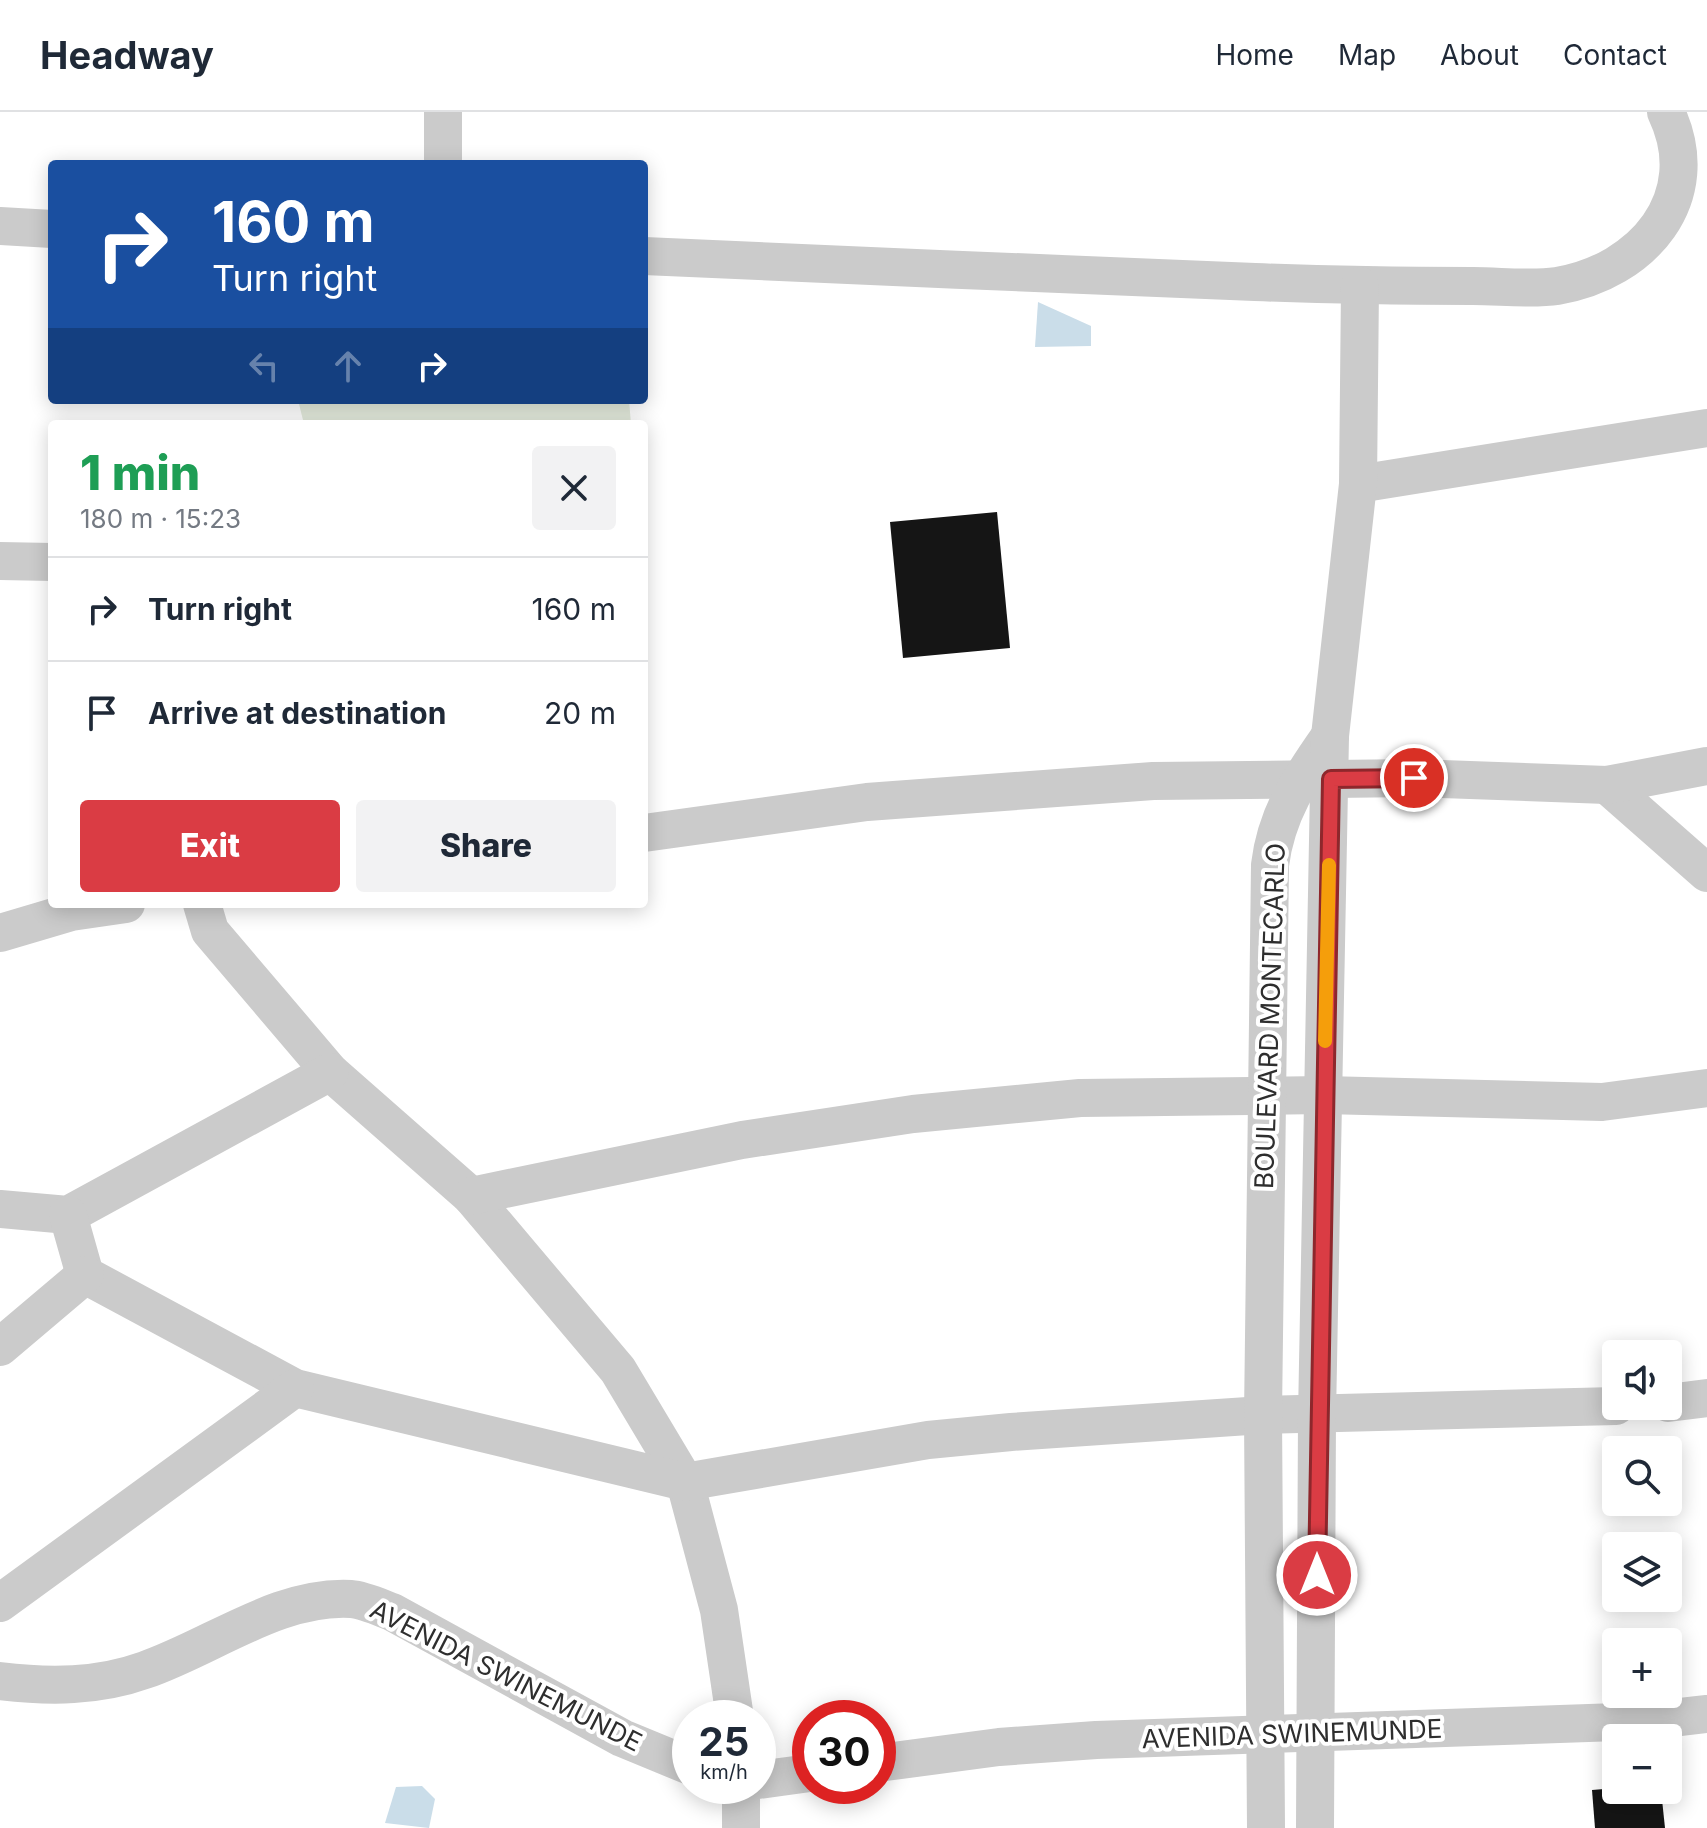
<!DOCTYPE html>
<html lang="en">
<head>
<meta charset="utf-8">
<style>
	body { margin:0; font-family:Inter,sans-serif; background:#f2f2f3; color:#1f2937; height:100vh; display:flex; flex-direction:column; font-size:30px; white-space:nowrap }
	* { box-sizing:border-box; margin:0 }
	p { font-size:26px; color:#747a83 }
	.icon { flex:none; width:44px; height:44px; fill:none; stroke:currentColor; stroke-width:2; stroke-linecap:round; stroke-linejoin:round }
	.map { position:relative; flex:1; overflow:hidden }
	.drawer { position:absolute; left:48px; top:308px; width:600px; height:488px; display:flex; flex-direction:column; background:#fff; border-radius:8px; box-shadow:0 4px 20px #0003 }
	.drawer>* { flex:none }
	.hud { position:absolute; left:48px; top:48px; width:600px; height:244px; border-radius:8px; box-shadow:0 4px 20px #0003; background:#1a4fa0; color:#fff; overflow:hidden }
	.controls { position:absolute; left:1602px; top:1228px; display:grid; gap:16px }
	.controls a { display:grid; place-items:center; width:80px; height:80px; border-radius:8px; background:#fff; box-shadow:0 4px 20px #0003; font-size:40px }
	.speed { position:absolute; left:672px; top:1588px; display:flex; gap:16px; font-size:40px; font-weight:700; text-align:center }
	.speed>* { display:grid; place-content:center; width:104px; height:104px; border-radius:50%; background:#fff; box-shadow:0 4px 20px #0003; line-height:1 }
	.speed small { font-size:20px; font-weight:400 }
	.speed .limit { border:12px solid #d22; background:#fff; color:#111 }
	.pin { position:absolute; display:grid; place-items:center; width:68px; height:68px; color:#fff; margin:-34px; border:4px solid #fff; border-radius:50%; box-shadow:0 2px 8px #0007 }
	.me { position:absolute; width:88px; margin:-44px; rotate:0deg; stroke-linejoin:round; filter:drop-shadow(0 0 6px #0008) }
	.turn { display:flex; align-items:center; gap:28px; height:168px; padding:0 32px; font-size:36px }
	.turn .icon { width:104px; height:104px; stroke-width:2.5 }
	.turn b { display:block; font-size:56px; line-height:68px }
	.lanes { display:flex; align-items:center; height:76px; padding:0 32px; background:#0003; justify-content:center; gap:40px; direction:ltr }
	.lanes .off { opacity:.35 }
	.round { display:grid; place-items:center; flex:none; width:84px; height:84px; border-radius:8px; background:#f2f2f3 }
	.summary { display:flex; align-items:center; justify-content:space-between; height:136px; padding:0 32px }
	h1 { font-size:48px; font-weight:800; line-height:60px; color:#1e9e55 }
	.cta { display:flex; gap:16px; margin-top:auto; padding:16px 32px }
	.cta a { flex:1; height:92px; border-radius:8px; background:#da3c44; color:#fff; font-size:32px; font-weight:800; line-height:92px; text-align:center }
	.cta a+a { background:#f2f2f3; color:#1f2937 }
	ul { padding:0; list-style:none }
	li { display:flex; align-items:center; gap:24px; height:104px; padding:0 32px; border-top:2px solid #e0e1e3 }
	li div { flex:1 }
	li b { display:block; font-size:30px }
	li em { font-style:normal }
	header { display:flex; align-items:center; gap:48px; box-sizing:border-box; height:112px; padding:0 40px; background:#fff; border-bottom:2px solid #e0e1e3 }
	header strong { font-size:38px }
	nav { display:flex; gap:44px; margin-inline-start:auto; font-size:28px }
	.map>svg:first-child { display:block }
</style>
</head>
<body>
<header>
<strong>Headway</strong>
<nav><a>Home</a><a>Map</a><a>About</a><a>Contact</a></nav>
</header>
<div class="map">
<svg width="1707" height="1716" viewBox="0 0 1707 1716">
	<rect width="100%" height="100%" fill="#fff"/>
	<path fill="#e4ebdd" d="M298 288H629L631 312H304Z"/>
	<g fill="#cadde9">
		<path d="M1038 190 1091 214V234L1035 235Z"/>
		<path d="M422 1674 435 1687 429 1716 385 1711 396 1675Z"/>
	</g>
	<g fill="#151515">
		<path d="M997 400 1010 536 903 546 890 410Z"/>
		<path d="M1616 1676 1661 1678 1665 1716H1595L1592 1678Z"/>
	</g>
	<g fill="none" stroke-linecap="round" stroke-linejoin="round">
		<g stroke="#cbcbcb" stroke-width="38">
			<path d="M443 0V52"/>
			<path d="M0 114 52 117"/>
			<path d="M644 144C848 153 1051 162 1255 170 1328 173 1400 174 1473 174 1500 174 1531 178 1557 174 1642 160 1707 86 1666 0"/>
			<path d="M1358 372 1707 316"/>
			<path d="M0 449 52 450"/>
			<path d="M1607 673 1707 761"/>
			<path d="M644 721 867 690 1153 669 1414 666 1607 673 1707 654"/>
			<path d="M202 792 210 819 330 960 471 1084 618 1258 685 1370 719 1498 735 1606"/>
			<path d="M0 821 71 800 126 792"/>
			<path d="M471 1084 742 1028 913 1002 1080 986 1324 983 1602 990 1707 976"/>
			<path d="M0 1097 68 1103 330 960"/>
			<path d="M68 1103 85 1163 295 1276 685 1370 928 1328 1011 1320 1263 1303 1616 1294"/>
			<path d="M0 1235 85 1163"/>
			<path d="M1668 1291 1707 1286"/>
			<path d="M0 1491 295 1276"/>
			<path d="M0 1569C49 1575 98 1575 145 1558 212 1535 278 1483 351 1487 364 1488 379 1495 392 1500L622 1626 690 1654"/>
			<path d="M878 1651 999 1635 1096 1628 1646 1609 1707 1602"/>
			<path d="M758 1668 810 1661"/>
			<path d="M741 1674V1716"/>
			<path d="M1266 1716 1263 1303 1270 753C1276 702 1301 665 1330 624"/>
			<path d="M1315 1716 1317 1304 1330 624 1358 372 1360 174"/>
		</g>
	</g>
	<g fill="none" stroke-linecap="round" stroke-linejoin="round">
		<g stroke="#8e272c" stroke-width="20">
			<path id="route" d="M1317 1463 1331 667 1414 666"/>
		</g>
		<use href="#route" stroke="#da3c44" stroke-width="14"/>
		<path stroke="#f59e0b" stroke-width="14" d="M1325 929 1329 753"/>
	</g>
	<g text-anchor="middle" stroke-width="8" stroke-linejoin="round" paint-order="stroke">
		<g font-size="26" fill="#2e2e2e" stroke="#fff">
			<text transform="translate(1270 904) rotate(-88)" y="9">BOULEVARD MONTECARLO</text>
			<text transform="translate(506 1564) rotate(27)" y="9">AVENIDA SWINEMUNDE</text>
			<text transform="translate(1292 1622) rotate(-2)" y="9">AVENIDA SWINEMUNDE</text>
		</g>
	</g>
</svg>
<div class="controls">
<a><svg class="icon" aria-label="sound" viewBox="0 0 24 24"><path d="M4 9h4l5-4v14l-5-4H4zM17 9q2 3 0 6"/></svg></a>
<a><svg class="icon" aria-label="search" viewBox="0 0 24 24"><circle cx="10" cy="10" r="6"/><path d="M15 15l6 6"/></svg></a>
<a><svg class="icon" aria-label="layers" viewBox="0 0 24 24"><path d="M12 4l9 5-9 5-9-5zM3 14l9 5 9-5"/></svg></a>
<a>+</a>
<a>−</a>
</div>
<div class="speed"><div>25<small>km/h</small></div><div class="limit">30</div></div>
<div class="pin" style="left:1414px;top:666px;background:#d93025"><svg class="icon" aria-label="arrive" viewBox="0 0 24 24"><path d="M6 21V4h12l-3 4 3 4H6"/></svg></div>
<svg class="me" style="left:1317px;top:1463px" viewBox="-20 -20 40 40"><circle r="17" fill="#da3c44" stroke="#fff" stroke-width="3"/><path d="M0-11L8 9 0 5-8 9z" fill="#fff"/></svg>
<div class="hud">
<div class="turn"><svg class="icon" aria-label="right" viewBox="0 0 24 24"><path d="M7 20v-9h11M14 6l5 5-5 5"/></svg><div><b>160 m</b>Turn right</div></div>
<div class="lanes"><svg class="icon off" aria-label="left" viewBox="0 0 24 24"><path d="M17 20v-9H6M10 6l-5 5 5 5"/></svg><svg class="icon off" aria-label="ahead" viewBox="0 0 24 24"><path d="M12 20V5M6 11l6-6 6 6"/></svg><svg class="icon" aria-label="right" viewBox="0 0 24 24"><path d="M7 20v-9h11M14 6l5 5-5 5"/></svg></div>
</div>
<section class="drawer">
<div class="summary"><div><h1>1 min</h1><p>180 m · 15:23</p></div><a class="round"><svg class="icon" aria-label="close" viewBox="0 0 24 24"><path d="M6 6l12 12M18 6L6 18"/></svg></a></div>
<ul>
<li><svg class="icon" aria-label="right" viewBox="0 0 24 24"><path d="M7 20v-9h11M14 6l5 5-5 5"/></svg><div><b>Turn right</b></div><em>160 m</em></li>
<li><svg class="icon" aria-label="arrive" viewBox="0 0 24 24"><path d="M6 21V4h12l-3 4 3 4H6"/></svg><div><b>Arrive at destination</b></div><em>20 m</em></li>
</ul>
<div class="cta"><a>Exit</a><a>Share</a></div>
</section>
</div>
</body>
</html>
